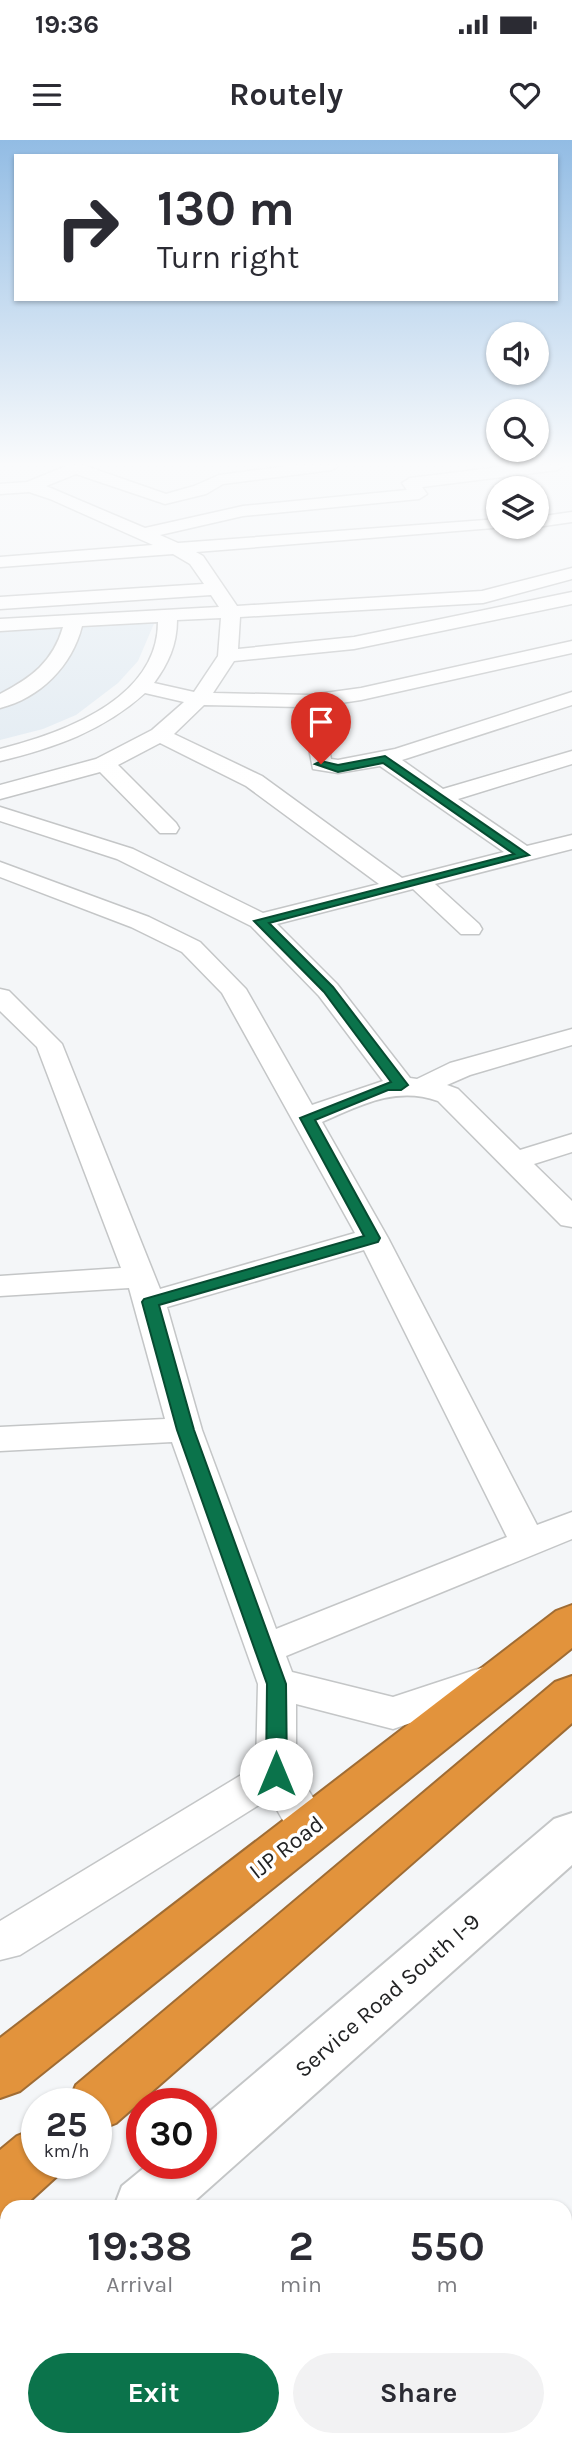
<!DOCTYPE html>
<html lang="en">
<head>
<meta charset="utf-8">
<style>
	body { margin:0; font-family:Karla,sans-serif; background:#f2f2f3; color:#2b2b33; height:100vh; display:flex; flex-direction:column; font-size:26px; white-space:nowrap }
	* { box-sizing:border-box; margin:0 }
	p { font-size:23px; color:#7c7c81 }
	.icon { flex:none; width:38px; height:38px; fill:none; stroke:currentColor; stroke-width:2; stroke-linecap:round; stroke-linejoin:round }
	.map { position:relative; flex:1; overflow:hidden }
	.side { position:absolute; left:0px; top:2060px; width:572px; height:247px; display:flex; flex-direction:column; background:#fff; border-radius:21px 21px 0 0; box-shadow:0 2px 5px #0004 }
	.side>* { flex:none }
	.guide { position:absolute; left:14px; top:14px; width:544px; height:147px; border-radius:0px; box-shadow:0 2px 5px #0004; background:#fff; color:#2b2b33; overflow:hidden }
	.controls { position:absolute; left:486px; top:182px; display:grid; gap:14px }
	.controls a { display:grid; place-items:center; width:63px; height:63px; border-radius:50%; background:#fff; box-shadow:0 2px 5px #0004; font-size:35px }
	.speed { position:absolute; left:21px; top:1948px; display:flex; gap:14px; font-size:35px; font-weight:700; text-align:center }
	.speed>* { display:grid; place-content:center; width:91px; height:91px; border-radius:50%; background:#fff; box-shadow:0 2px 5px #0004; line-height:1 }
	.speed small { font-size:18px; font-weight:400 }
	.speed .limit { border:10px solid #d22; background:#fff; color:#111 }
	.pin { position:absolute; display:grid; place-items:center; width:60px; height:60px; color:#fff; margin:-72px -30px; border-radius:50% 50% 50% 0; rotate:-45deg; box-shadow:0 0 7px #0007 }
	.pin .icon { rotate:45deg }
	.me { position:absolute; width:77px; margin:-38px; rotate:0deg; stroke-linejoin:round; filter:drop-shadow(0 0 5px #0008) }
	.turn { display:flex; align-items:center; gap:24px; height:147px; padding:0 28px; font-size:32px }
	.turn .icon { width:91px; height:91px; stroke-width:2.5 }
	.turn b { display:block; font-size:49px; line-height:60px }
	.eta { display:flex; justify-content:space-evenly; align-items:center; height:119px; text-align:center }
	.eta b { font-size:42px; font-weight:700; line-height:49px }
	.action { display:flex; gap:14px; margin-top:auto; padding:14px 28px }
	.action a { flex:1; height:80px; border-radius:42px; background:#0b734b; color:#fff; font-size:28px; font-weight:700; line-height:80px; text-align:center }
	.action a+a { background:#f2f2f3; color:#2b2b33 }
	.status { display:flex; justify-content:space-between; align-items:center; height:49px; padding:0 35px; background:#fff; direction:ltr }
	.status svg { height:19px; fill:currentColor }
	header { display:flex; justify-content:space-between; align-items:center; height:91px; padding:0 28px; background:#fff; font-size:32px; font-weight:700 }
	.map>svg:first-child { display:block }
</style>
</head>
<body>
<div class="status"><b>19:36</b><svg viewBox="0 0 49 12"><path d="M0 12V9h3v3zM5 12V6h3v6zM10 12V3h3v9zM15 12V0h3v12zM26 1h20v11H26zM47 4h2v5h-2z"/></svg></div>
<header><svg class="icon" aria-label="menu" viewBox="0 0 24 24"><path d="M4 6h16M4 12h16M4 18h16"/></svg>Routely<svg class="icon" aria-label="heart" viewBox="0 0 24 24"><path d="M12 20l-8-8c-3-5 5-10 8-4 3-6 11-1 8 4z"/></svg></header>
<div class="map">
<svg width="572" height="2305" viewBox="0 0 572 2305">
	<rect width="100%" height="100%" fill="#f4f6f8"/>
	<path fill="#e2ebf2" d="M156 479 138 521 118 543 76 575 43 589 0 600V487Z"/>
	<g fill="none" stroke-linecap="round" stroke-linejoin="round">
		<g stroke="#c4c6c7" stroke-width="3">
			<g id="lane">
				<path d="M572 2190V2216L565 2218V2192Z"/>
				<path d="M429 2300H458L456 2305H427Z"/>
			</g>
		</g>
		<g stroke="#c4c6c7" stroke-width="3">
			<g id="street">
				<path d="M69 325H83L166 354 194 346 219 335 295 325H340L332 330 223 344 206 354 165 364 76 334 46 346 145 388 243 366 407 350 402 343 410 338 517 325H565L557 330 422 347 427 354 419 359 243 376 160 395 178 403 499 379V387H506L196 412 203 416 237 466 482 451 572 428V439L483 463 240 477 238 509 354 497 572 452V464L354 509 234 521 213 553 310 555 361 548 572 501V513L361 560 321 566 331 619 338 620 395 609 572 552V565L402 620 443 649 572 611V624L458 659 527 706 572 695V709L435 744 479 784 482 789 479 794H461L413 749 277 784 337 844 410 938 417 939 450 923 572 889V905L470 935 447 945 458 949 520 1010 572 994V1012L534 1024 572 1061V1087L561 1085 438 961C396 946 361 965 322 982L388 1098 537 1385 572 1372V1399L286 1516 292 1532 393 1557 487 1526 501 1530 506 1541 501 1552 393 1589 296 1564V1631L332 1687 326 1699C293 1711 286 1683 270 1658L20 1815 0 1820V1781L256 1626 258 1544 172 1302 0 1311V1287L165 1279 129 1148 0 1156V1136L121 1128 37 907 0 871V849L9 851 62 904 160 1149 355 1093 222 853 182 812 131 787 0 737V722L149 777 200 802 246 849 312 965 383 941 319 856 251 786 117 719 0 681V667L133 709 263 773 379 744 246 646 160 603 118 625 176 683 179 688 176 693H160L100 632 0 659V645L96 619 152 590 184 562 145 553C103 591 54 608 0 621V609C63 593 158 559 158 482L82 486C72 526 40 558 0 568V554C31 538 53 522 63 487L0 491V479L219 467 211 455 0 469V457L204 444 190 424 173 414 0 427V417L153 405 50 359 29 352 0 354V344L27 342ZM221 478 218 516 194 552 154 543C168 524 177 505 177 480ZM204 565 301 567 313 629 338 633 380 626 504 712 402 738 262 636 174 594ZM364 1110 507 1397 276 1489 202 1290 167 1167Z"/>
				<path d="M572 372V382L537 387H535L537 377Z"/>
			</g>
		</g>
		<g stroke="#c4c6c7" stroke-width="4">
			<g id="secondary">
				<path d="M572 1673V1725L188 2067H114L122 2046 150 2023H201V1979L554 1679Z"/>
				<path d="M7 2154V2219L0 2222V2157Z"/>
			</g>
		</g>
		<g stroke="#9f6c34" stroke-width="4">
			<g id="highway">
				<path d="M572 1465V1508L20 1951 0 1958V1898L556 1471Z"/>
				<path d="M572 1536V1583L116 1983 96 1991V1964H68L76 1945 555 1542Z"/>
				<path d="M37 1988V2023H63L57 2036 23 2067H7V2074L0 2077V2010L17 1996Z"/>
			</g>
		</g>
		<use href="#lane" fill="#fff" fill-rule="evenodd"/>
		<use href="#street" fill="#fff" fill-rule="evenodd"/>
		<use href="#secondary" fill="#fff" fill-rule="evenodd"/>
		<use href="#highway" fill="#e2933c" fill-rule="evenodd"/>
	</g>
	<linearGradient id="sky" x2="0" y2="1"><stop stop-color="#92bce4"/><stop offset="0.5" stop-color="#fafbfc"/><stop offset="1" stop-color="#fafbfc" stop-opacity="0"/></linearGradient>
	<rect width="572" height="648" fill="url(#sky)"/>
	<path fill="#0b734b" stroke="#074b31" stroke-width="2" d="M385 616 529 715 269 783 333 847 408 945 401 950H388L315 980 380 1098 378 1102 159 1165 194 1290 286 1544 287 1634 284 1640 276 1642 269 1640 266 1634 267 1544 177 1290 142 1162 144 1159 364 1096 300 978 391 942 324 852 254 781 514 714 383 623 338 632 315 624 321 621 338 625Z"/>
	<g text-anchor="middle" stroke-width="7" stroke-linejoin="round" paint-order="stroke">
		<g font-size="23" fill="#222324" stroke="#fff">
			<text transform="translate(286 1707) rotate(-38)" y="8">IJP Road</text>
			<text transform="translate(387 1855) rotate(-41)" y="8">Service Road South I-9</text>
		</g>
	</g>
</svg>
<div class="controls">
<a><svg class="icon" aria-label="sound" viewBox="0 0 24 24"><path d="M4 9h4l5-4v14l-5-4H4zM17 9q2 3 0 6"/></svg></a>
<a><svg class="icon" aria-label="search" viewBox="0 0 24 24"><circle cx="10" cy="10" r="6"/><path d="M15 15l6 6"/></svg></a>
<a><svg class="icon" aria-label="layers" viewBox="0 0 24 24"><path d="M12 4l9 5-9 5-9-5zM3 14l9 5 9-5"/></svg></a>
</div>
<div class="speed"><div>25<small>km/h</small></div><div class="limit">30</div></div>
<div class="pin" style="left:321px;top:624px;background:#d93025"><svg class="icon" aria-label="arrive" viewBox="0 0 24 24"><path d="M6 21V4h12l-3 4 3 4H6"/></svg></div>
<svg class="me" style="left:276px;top:1634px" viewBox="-20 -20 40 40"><circle r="19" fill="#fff"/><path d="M0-13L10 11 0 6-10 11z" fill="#0b734b"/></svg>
<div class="guide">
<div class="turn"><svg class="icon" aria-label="right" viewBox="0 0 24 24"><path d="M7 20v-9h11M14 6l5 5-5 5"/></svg><div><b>130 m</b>Turn right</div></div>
</div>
<section class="side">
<div class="eta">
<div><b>19:38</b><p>Arrival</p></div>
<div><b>2</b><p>min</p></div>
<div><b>550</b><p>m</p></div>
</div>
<div class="action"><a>Exit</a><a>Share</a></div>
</section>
</div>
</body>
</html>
